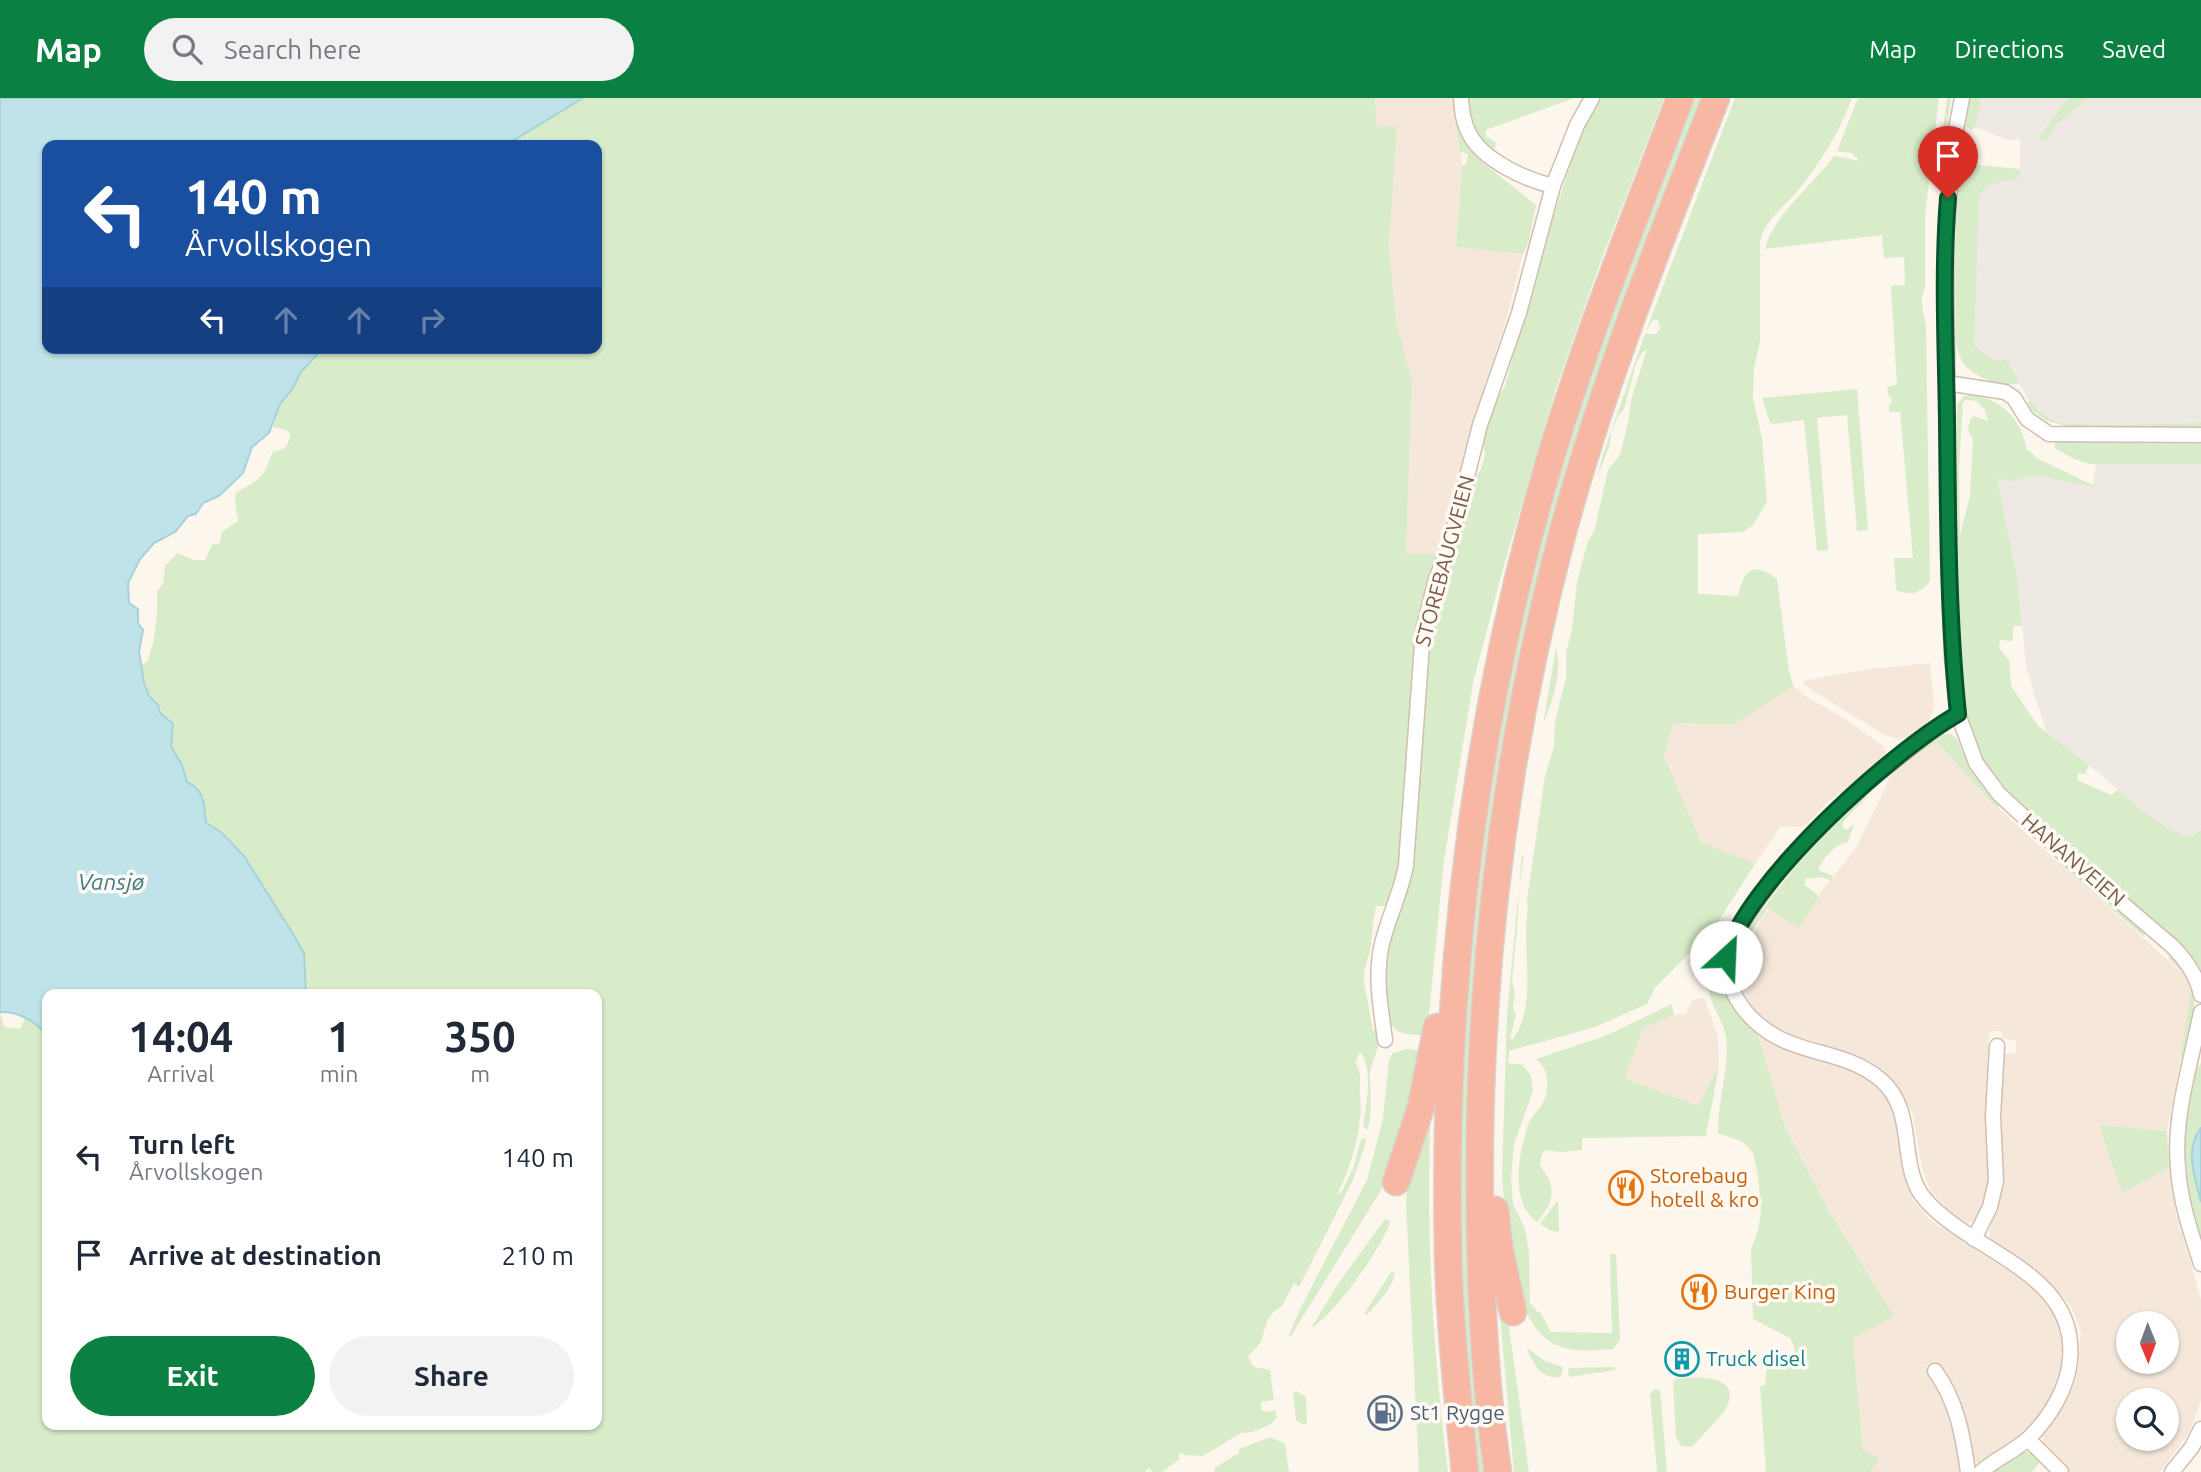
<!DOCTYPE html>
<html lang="en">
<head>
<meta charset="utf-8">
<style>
	body { margin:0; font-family:Ubuntu,sans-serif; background:#f2f2f3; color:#1f2937; height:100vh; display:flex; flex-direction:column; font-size:26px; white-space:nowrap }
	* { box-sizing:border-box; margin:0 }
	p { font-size:23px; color:#747a83 }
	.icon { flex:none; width:38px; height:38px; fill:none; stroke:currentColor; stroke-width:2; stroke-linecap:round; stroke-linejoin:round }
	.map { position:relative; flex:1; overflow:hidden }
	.details { position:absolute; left:42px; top:891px; width:560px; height:441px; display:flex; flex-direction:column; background:#fff; border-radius:14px; box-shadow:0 2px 5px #0004 }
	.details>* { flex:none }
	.top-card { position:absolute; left:42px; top:42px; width:560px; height:214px; border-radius:14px; box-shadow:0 2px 5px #0004; background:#1a4fa0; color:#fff; overflow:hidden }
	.needle { width:46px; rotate:179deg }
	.tools { position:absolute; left:2116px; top:1213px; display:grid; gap:14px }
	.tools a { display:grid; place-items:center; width:63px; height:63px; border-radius:50%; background:#fff; box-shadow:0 2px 5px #0004; font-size:35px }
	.pin { position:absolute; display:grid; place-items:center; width:60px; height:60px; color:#fff; margin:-72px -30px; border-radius:50% 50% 50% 0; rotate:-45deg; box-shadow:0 0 7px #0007 }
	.pin .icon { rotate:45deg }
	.me { position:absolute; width:77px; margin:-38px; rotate:25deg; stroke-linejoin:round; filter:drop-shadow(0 0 5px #0008) }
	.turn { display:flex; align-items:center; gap:24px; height:147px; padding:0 28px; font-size:32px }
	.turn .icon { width:91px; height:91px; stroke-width:2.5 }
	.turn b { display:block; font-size:49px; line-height:60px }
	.lanes { display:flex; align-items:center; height:66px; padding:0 28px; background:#0003; justify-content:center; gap:35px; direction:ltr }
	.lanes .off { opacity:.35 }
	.eta { display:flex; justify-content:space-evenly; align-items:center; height:119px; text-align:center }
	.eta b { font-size:42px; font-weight:700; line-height:49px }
	.primary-button { display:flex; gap:14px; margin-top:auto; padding:14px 28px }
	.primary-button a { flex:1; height:80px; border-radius:42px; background:#0b8043; color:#fff; font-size:28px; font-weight:700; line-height:80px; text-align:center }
	.primary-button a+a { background:#f2f2f3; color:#1f2937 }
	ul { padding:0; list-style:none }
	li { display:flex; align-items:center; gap:21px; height:98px; padding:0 28px }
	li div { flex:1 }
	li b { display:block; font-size:26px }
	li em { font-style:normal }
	header { display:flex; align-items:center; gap:42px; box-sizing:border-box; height:98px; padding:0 35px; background:#0b8043; color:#fff }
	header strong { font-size:33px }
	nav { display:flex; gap:38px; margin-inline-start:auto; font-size:24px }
	.search { width:490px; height:63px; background:#f2f2f3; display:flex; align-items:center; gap:18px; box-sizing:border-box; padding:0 24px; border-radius:38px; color:#747a83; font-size:26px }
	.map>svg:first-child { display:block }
</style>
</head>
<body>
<header>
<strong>Map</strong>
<div class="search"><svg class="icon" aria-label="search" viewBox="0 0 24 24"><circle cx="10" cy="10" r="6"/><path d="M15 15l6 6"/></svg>Search here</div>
<nav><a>Map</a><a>Directions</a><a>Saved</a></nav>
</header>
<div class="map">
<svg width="2201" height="1374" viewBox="0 0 2201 1374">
	<rect width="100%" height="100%" fill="#fdf6ec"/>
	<g fill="#f5e8da" fill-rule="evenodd">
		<path d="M1375 0H1454L1462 67 1456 149 1523 156 1504 229 1484 288 1439 456 1406 457 1412 283 1396 223 1389 148 1397 29H1377Z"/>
		<path d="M1930 565 1934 607 1931 618 1923 630 1906 640H1894L1881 635 1810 591 1802 583 1871 571Z"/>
		<path d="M1794 588 1804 597 1850 624 1884 649 1886 656 1880 664 1828 704 1805 728 1780 729 1755 766 1701 744 1664 658 1674 625 1733 627Z"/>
		<path d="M1937 644 1989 702 2190 882 2191 894 2183 950 2167 1033 2101 1027 2122 1095 2169 1070 2173 1077 2175 1112 2201 1201V1302L2190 1333 2160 1374H2067L2042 1349 2043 1336 2062 1310 2074 1287 2078 1270 2081 1234 2071 1208 2056 1191 2037 1174 1991 1142 1989 1133 2001 1096 2002 1059 1999 1035 2002 961 2006 956 2016 955V942L2002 941V933H1989L1986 992 1990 1087 1979 1121 1968 1125 1955 1118 1930 1092 1922 1070 1913 1017 1899 991 1882 972 1866 962 1816 944 1783 935 1767 925 1751 908 1736 878 1738 859 1769 810 1799 829 1823 791 1856 750 1893 673ZM2128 1225H2166V1264H2128ZM2128 1302H2166V1340H2128Z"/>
		<path d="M1704 900 1718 938 1719 968 1699 1008 1625 980 1643 931 1674 917 1686 916 1693 901Z"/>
		<path d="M1758 937 1767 942 1858 974 1882 991 1896 1014 1907 1080 1914 1103 1930 1122 2026 1184 2058 1216 2064 1230 2063 1267 2057 1287 2043 1312 2022 1337 1982 1365 1978 1366 1971 1361 1941 1274 1926 1267 1941 1289 1953 1320 1964 1374H1870L1879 1361 1863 1352 1853 1241 1894 1218 1829 1113 1785 1029Z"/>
	</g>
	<g fill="#efe9e4">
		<path d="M1982 0H2201V325L2102 327 2058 325 2032 308 2006 262H1994L1968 250 1977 99 1988 88 2020 79V41L2007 42 1975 29Z"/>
		<path d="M2096 366H2201V732L2191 739 2177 735 2143 715 2099 675 2046 634 2026 568 2018 485 1997 379 2028 375 2092 389Z"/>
	</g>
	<g fill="#d8ecc9" fill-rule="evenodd">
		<path d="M542 0H1375L1377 29 1397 28 1389 148 1396 223 1412 283 1406 456H1439L1425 493 1415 536 1402 771 1389 802 1385 808H1376L1373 824 1371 849 1364 873V885L1373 932 1379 935C1381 951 1371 961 1370 977 1370 996 1372 1014 1368 1032L1363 1028C1366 1008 1374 970 1360 954L1355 965C1363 974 1359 985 1360 996 1364 1024 1351 1072 1337 1096L1341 1095 1354 1068 1360 1044 1363 1040 1366 1041 1365 1047 1353 1082 1299 1189 1295 1185 1293 1187 1282 1208 1273 1214 1267 1223 1261 1244 1248 1259 1254 1269 1270 1272 1274 1302 1261 1304V1312L1267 1314 1275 1312 1277 1320 1269 1327 1252 1334 1241 1335 1203 1358 1185 1357 1182 1355 1178 1357 1180 1361 1162 1374H1153L1149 1370 1145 1374H0V914L4 929 20 931 25 921 22 912 47 896V1326H597V896H77L206 725 201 695 198 689 186 682 182 667 171 648 173 633 148 596 140 567 147 564 153 546 157 517V493L163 486 165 468 177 455 194 462H205L212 447 220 445 222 434 238 423 235 405 236 395C246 388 258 384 264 374 269 367 268 360 274 353 285 353 288 347 291 336L286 332 273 329 280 306 290 295 300 275 323 250H597V47H460Z"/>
		<path d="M1469 0H1574L1486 32V38L1495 44 1496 49 1491 52C1472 35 1471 25 1469 0Z"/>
		<path d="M1600 0H1664L1599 168 1556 290 1504 467 1473 585 1444 762 1427 938C1419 937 1407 937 1400 934 1392 931 1390 924 1387 918 1369 876 1400 816 1411 776L1427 542 1437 499 1459 441 1473 384 1481 371 1485 357 1483 341 1496 303 1505 288 1538 166 1580 37Z"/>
		<path d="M1693 0H1702L1650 135 1496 698 1485 1374H1476C1471 1311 1463 1247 1460 1184 1450 920 1482 654 1551 400 1588 263 1643 132 1693 0Z"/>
		<path d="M1735 0H1852C1840 33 1821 64 1799 91 1785 109 1766 120 1760 143V243L1754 271 1753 300 1762 340 1767 404 1753 427 1744 434 1698 436V496L1738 498C1744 472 1752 463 1777 481L1789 574 1794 588 1733 627 1674 625 1664 658 1701 744 1755 766 1714 830 1655 890 1647 906 1595 929 1509 953 1508 965 1523 967 1531 978 1533 993 1514 1046 1511 1080 1513 1106 1525 1131 1529 1155 1530 1205 1536 1211 1537 1214H1540L1551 1234 1612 1235 1610 1156H1616L1620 1242 1613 1251C1568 1255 1545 1253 1524 1210L1504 1104 1502 1077 1507 917 1522 756 1524 759 1519 788 1517 832 1512 882 1515 896 1513 909 1516 917 1510 940 1512 942C1534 915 1526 867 1526 835 1525 823 1529 813 1527 802L1545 678 1554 649 1555 624 1566 580V554L1572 531 1577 484 1588 443 1594 434 1608 372 1620 357 1628 325 1631 302 1647 251 1641 256 1636 266 1624 311 1618 318 1611 335 1610 347 1598 377 1602 359 1645 236H1656L1660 231 1658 222H1653L1646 233Z"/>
		<path d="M1858 0H1939L1925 118V190C1918 204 1925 217 1926 231 1927 315 1929 399 1930 483 1920 496 1911 498 1896 492L1894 460H1913L1900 314H1889V306L1892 305 1891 299 1888 298 1887 289 1897 287 1891 188 1905 187 1904 159 1884 160 1882 137 1765 151C1773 117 1813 87 1834 58L1860 63 1851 55 1837 53Z"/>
		<path d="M1947 0H1951L1941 71 1937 78Z"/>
		<path d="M1970 0H1982L1975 29 1972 32 1965 28Z"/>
		<path d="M2068 0H2088L2056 27 2046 42 2038 41Z"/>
		<path d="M1456 25 1471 52 1484 66 1536 107 1528 146 1523 156 1456 149 1462 67H1466L1468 56 1460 54Z"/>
		<path d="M1968 66 2020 71V79L1988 88 1979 97 1974 248 1994 262H2006L2020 285C2001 290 1972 279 1962 263 1959 258 1958 252 1956 246L1955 147 1959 72Z"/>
		<path d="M1857 291 1868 432 1857 433 1847 317 1817 320 1828 452 1817 453 1804 322 1775 326 1770 325 1762 300Z"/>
		<path d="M1972 297C2003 302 2022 322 2027 353H2030L2036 360 2093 387V389L2034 377 2013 383 1997 380 2018 485 2022 528H2014L2012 543 2000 542 1999 550 2009 562 2011 588 2038 628 2089 667 2085 676 2078 675 2077 682 2111 697 2118 692C2139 711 2163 731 2191 739L2201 732V872L2190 855 2005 693C1990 673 1975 652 1968 628 1960 596 1960 559 1959 526 1955 453 1956 380 1957 306L1964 298ZM1966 302 1977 303 1985 312 1988 323 1974 318 1970 322 1968 332 1973 342 1970 398 1960 437 1959 372 1963 304Z"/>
		<path d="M2029 302 2039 313 2058 325 2102 327 2201 325V329H2070L2047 323 2031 312 2028 305Z"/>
		<path d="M2055 344 2201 346V366H2089L2072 360 2055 350Z"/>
		<path d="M1556 550C1563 571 1552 606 1543 626Z"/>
		<path d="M1944 636H1951L1957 641 1972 674 2000 708 1997 710 1989 702 1937 644 1907 663 1923 649Z"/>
		<path d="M1868 692 1870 694C1862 707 1850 713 1842 727L1846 732 1854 726 1848 744C1834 747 1824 759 1818 772L1833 778 1831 782 1820 779 1805 781V787L1819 798 1799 830 1768 810C1755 831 1730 858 1739 885L1734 886 1730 870 1731 858 1745 835 1804 757Z"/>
		<path d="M2062 762 2145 835 2143 838 2059 765Z"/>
		<path d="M2173 858C2198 879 2197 907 2190 936 2187 945 2186 955 2180 962L2191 894 2190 882 2168 860Z"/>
		<path d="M1716 885 1721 887 1743 920 1758 937 1785 1029 1829 1113 1894 1218 1853 1241 1863 1352 1879 1361 1870 1374H1766L1760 1288 1765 1287 1767 1263 1791 1257 1795 1250 1790 1240 1753 1221 1751 1151 1758 1133 1761 1113 1758 1078 1753 1055 1743 1044 1718 1035C1717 1003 1730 972 1726 940 1724 923 1707 902 1709 888Z"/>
		<path d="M1672 906 1674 917 1643 931 1625 980 1698 1008 1719 968 1706 1038 1582 1040V1052L1561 1054 1546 1052 1542 1056 1540 1068C1558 1089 1554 1104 1537 1124 1509 1105 1519 1055 1528 1027 1531 1019 1538 1013 1543 1005 1550 991 1549 970 1536 961L1605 938Z"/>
		<path d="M1408 951 1425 953 1390 1072 1381 1092 1291 1238 1289 1237 1301 1209 1367 1082 1383 1021 1389 962 1393 955Z"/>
		<path d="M2201 965V1053L2192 1058 2201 1104V1142C2191 1109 2181 1073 2185 1038 2187 1016 2192 994 2196 972Z"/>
		<path d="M1431 1008C1425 1128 1433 1255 1448 1374H1419L1406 1106 1407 1086Z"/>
		<path d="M2101 1027 2167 1033 2169 1070 2122 1095 2103 1039Z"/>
		<path d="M1558 1102 1559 1134 1552 1133 1540 1126Z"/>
		<path d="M1385 1121 1390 1123C1385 1146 1332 1220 1311 1230L1338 1186Z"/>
		<path d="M1391 1174 1395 1175C1392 1192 1378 1204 1367 1217L1364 1216Z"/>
		<path d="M1499 1207 1508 1222 1529 1374H1514Z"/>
		<path d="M1527 1250 1545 1263 1563 1269 1561 1279C1542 1282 1533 1267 1527 1250Z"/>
		<path d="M1615 1269V1272L1569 1279 1568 1270Z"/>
		<path d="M1682 1280C1706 1278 1746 1280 1723 1315L1692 1349 1681 1348 1676 1339 1673 1285 1675 1281Z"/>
		<path d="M1654 1291 1660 1292 1667 1374H1657L1650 1296Z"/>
		<path d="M1296 1293 1306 1299 1307 1326 1303 1327 1296 1322 1293 1295Z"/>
		<path d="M1271 1339 1285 1346 1289 1374H1215L1214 1370 1239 1355V1351Z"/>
		<path d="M2020 1354H2029L2040 1364 2032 1374H1989Z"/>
	</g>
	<g fill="#bfe3e8" stroke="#a5d3da" stroke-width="2">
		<path d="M0 0H583L506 47H47V250H323L300 275 293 290 280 306 269 335 252 349 243 375 219 398 203 405 196 416 188 418 175 434 154 445 140 461 128 485 129 505 138 511V525L143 532 139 553 144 585 149 598 158 607 160 615 173 626 171 648 182 667 187 684C205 691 204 708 206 725L221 734 244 758 293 836 304 855 306 896H47V937C36 924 18 913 0 914Z"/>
		<path d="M2201 1030V1104C2195 1079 2184 1052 2201 1030Z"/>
	</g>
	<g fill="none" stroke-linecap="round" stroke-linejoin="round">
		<g stroke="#d1beb0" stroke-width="17">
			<g id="minor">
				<path d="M1461 0C1462 13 1463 25 1470 37 1483 62 1526 82 1553 88"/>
				<path d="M1962 0 1953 47 1946 143 1949 475 1952 559 1958 616 1976 665 1999 696 2055 748 2172 848C2186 862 2197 877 2201 897"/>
				<path d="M1947 285 2005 294 2014 300 2027 321 2049 336 2201 337"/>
				<path d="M1958 616C1939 626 1923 641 1906 654 1845 700 1788 754 1747 818 1738 831 1727 844 1725 860 1724 879 1734 899 1746 914 1787 962 1838 946 1881 982 1918 1014 1897 1067 1924 1100 1970 1155 2078 1173 2070 1261 2068 1290 2050 1319 2029 1340 2015 1353 1995 1361 1981 1374"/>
				<path d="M2201 914C2191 965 2173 1018 2178 1070 2180 1103 2191 1135 2201 1166"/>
				<path d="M1385 942C1381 911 1375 881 1381 850 1387 821 1401 796 1406 767L1423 533 1436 481 1450 446 1480 327 1519 215 1553 88 1577 27 1592 0"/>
				<path d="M1974 1141 1990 1109 1996 1083 1993 1018 1997 948"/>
				<path d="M1935 1273C1957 1303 1963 1338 1968 1374"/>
				<path d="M2028 1341 2061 1374"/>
				<path d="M2172 1374 2192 1349 2201 1331"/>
			</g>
		</g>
		<g stroke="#dad1cd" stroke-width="29">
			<g id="motorway">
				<path d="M1396 1084 1421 1009 1437 929"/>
				<path d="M1495 1112 1499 1149 1513 1214"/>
				<path d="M1465 1374C1458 1299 1449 1224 1448 1148 1443 893 1472 639 1541 393 1578 259 1631 130 1680 0"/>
				<path d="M1498 1374C1485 1290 1481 1205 1480 1120 1476 891 1503 662 1561 441 1601 290 1659 145 1716 0"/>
			</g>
		</g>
		<use href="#minor" stroke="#fff" stroke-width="14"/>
		<use href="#motorway" stroke="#f7b7a3" stroke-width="26"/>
	</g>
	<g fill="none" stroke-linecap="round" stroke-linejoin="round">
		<g stroke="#07532c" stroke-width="18">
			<path id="route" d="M1726 859C1744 787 1892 653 1958 616 1948 519 1948 421 1947 324 1946 249 1942 174 1948 100"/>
		</g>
		<use href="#route" stroke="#0b8043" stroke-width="12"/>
	</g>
	<defs>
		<g id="restaurant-ring" transform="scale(1.75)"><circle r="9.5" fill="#fffaf3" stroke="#e8710a" stroke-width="1.5"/><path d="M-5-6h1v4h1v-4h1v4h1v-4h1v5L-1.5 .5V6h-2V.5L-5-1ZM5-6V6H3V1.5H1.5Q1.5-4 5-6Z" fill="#e8710a"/></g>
		<g id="building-ring" transform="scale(1.75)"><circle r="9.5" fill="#fffaf3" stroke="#0f9aa8" stroke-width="1.5"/><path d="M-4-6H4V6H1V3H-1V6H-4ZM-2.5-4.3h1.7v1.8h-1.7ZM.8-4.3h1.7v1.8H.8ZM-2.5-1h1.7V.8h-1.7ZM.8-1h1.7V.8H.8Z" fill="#0f9aa8"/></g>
		<g id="fuel-ring" transform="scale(1.75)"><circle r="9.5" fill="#fffaf3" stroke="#5c6f8a" stroke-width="1.5"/><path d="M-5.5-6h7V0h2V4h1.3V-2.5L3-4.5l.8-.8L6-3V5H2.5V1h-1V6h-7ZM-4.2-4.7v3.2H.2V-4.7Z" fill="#5c6f8a"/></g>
	</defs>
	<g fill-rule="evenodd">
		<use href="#restaurant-ring" x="1626" y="1090"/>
		<use href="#restaurant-ring" x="1699" y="1194"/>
		<use href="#building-ring" x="1682" y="1261"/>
		<use href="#fuel-ring" x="1385" y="1315"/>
	</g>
	<g text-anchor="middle" stroke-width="7" stroke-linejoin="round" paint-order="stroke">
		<g font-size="21" fill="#7a5c4d" stroke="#fffaf3">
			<text transform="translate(1445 463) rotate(-75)" y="7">STOREBAUGVEIEN</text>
			<text transform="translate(2073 762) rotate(41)" y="7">HANANVEIEN</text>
		</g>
		<g font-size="21" fill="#c56008" stroke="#fffaf3" text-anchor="start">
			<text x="1650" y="1085">Storebaug<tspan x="1650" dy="24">hotell &amp; kro</tspan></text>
			<text x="1724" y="1201">Burger King</text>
		</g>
		<g font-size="21" fill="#0d838f" stroke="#fffaf3" text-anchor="start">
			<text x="1706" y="1268">Truck disel</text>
		</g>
		<g font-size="21" fill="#4e5e75" stroke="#fffaf3" text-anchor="start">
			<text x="1410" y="1322">St1 Rygge</text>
		</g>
		<g font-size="23" font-style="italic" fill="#437c86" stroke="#fffaf3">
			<text x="111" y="792">Vansjø</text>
		</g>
	</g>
</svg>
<div class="tools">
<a><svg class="needle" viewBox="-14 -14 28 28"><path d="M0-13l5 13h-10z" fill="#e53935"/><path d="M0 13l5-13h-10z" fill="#747a83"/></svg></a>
<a><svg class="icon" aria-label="search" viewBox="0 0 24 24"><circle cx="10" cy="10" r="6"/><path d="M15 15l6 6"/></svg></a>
</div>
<div class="pin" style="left:1948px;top:100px;background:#d93025"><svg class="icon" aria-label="arrive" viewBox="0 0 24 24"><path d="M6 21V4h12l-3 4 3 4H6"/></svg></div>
<svg class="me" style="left:1726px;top:859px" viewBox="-20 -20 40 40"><circle r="19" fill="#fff"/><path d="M0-13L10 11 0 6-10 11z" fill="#0b8043"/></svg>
<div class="top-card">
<div class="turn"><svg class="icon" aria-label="left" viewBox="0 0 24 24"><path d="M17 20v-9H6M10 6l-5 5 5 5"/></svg><div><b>140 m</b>Årvollskogen</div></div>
<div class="lanes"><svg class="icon" aria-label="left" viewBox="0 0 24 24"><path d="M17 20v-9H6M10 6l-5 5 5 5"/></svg><svg class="icon off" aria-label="ahead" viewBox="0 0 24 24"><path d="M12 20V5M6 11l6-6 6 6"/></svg><svg class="icon off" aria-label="ahead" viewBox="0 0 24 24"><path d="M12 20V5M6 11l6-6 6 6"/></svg><svg class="icon off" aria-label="right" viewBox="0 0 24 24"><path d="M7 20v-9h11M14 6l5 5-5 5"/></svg></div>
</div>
<section class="details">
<div class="eta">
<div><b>14:04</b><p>Arrival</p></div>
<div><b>1</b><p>min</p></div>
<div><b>350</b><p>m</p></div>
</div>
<ul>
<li><svg class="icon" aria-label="left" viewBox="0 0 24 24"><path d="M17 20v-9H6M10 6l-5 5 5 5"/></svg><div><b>Turn left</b><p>Årvollskogen</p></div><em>140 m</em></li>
<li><svg class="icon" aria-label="arrive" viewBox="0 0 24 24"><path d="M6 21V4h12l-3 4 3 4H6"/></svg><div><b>Arrive at destination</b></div><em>210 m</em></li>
</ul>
<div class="primary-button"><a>Exit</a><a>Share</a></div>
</section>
</div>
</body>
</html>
